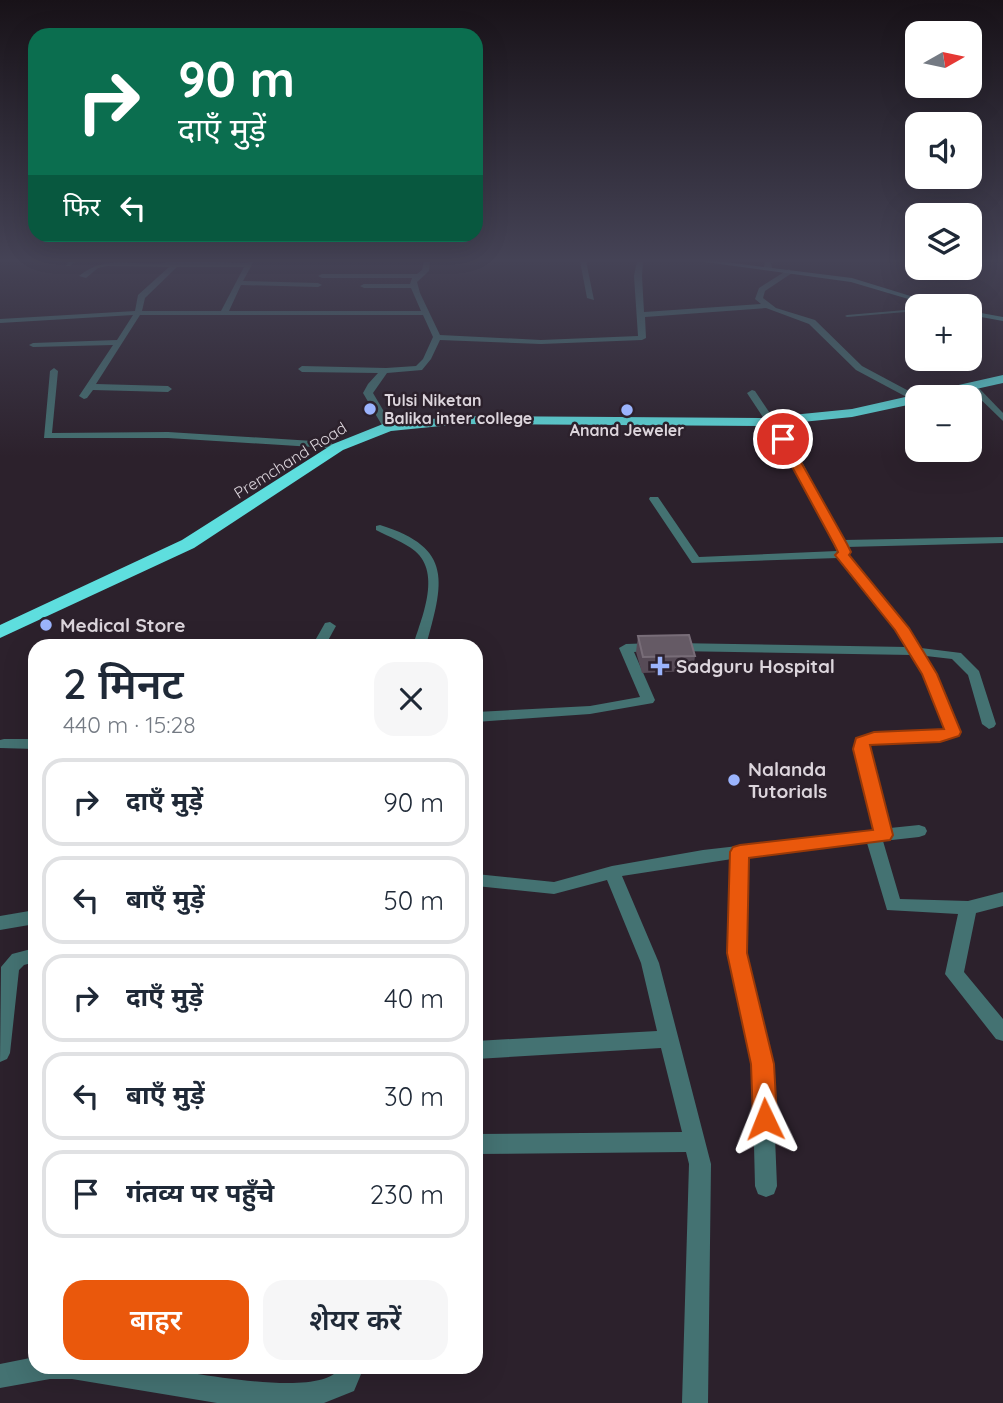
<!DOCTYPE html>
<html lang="hi">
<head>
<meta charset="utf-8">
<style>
	body { margin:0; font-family:Quicksand,"Noto Sans Devanagari",sans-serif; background:#f6f6f7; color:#1f2937; height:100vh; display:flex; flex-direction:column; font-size:26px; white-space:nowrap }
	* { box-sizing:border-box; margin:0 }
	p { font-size:23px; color:#747a83 }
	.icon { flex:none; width:38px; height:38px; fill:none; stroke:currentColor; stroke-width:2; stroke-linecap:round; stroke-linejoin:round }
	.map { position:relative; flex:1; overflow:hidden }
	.drawer { position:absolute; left:28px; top:639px; width:455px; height:735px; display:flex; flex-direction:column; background:#fff; border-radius:21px; box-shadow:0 7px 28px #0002 }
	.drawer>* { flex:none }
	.hud { position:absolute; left:28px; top:28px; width:455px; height:214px; border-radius:21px; box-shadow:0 7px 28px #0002; background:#0b6e4f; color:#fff; overflow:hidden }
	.needle { width:46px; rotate:81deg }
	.fabs { position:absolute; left:905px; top:21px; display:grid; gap:14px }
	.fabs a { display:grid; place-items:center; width:77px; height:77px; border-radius:14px; background:#fff; box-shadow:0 7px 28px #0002; font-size:35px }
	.pin { position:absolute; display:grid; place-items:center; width:60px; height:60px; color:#fff; margin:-30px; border:4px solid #fff; border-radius:50%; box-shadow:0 2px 7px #0007 }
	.me { position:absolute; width:77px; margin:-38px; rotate:358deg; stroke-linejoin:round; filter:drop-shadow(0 0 5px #0008) }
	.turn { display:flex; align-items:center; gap:24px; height:147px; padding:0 35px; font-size:32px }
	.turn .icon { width:91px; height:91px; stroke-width:2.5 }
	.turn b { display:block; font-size:49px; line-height:60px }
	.then { display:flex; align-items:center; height:66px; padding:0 35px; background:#0003; gap:14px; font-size:26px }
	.round { display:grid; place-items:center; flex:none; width:74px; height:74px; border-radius:21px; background:#f6f6f7 }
	.overview { display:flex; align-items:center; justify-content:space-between; height:119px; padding:0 35px }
	h1 { font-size:42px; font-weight:600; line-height:52px }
	.button { display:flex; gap:14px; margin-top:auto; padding:14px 35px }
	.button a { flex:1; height:80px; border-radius:21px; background:#ea580c; color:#fff; font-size:28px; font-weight:600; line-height:80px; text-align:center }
	.button a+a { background:#f6f6f7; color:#1f2937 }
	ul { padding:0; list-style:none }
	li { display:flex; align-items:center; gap:21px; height:88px; margin:0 14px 10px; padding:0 21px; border:4px solid #e0e1e3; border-radius:21px }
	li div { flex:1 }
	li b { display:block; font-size:26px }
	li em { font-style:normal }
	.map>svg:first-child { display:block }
</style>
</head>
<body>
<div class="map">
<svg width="1003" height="1403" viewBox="0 0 1003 1403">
	<rect width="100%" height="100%" fill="#2c212c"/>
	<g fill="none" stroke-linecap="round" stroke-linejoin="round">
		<path fill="#447272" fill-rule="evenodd" d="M917 309V311L847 317 845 316 847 315Z"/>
		<g fill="#447272" fill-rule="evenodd">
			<path d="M69 261H76L70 266H66Z"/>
			<path d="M175 261 246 263 254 261 243 281 318 283 322 285 318 287 241 285 229 311H421L411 288H364L360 286 364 284H410L412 278H322L318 276 322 274H417L422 270 424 261H430L429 271 417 282 420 293 440 335 541 340 638 336 634 276 637 261H643L642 276 644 312 761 304 755 299 759 288 789 269 792 273 765 291 763 298 776 308 815 320 862 366 920 397H917V402L914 401 856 370 809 324 766 308 645 317 646 338 642 340 541 344 440 340 431 359 422 370 387 373 373 393 393 427 388 430 383 427 363 393 368 384 378 373 302 372 298 369 302 366 386 368 416 366 423 359 433 337 423 315H140L96 384 168 386 172 389 168 392 93 390 87 398 84 399 79 396 113 345 33 347 29 345 33 343 117 340 133 315 0 323V319L135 311 138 295 169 267 107 266 98 268 86 278 79 276C108 251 143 270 175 261ZM177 267H244L221 311H142L145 298Z"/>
			<path d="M580 261H586L594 300 587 298Z"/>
			<path d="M765 261H779L771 263 772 268 768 270 764 268Z"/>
			<path d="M54 368 58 371 52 433 168 432 329 442 334 445 329 448 168 438H44L50 371Z"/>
			<path d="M969 384H975L1003 413V421L969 388Z"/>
			<path d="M752 390 755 391 800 458 843 540 1003 537V543L846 547 849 556 907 625 921 648 961 653 979 671 996 724 994 727 989 729 982 724 968 675 952 659 926 656 937 674 960 732 946 741 875 743 869 745 868 749 890 828 919 825 925 827 927 831 925 835 919 837 883 841 900 899 968 901 1003 892V906L976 913 964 972 1003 1019V1041L996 1039 945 974 958 914 887 910 867 843 748 857 746 953 772 1064 777 1186 774 1194 766 1197 758 1194 755 1186 752 1064 728 953 732 859 622 876 659 963 711 1164 708 1403H682L689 1164 686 1152 476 1154V1134L682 1132 661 1048 476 1059V1041L657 1031 641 963 607 880 554 894 476 886V874L554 882 612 866 703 850 875 830 854 749 857 739 874 733 946 730 923 674 912 655 674 651 667 647 674 643 907 647 897 630 838 558 692 563 649 499 650 497H658L699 557 837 551 790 458 747 393Z"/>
			<path d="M380 525C455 548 443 584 426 646H413C421 619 442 574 415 551 404 542 389 537 376 530V526Z"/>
			<path d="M330 622 336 626 325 646H312L325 623Z"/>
			<path d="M654 643 661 647 659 650 634 652 655 700 653 703 590 714 476 722V712L590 706 640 697 619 648 626 644Z"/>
			<path d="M4 739H35V749L0 748V740Z"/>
			<path d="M35 910V924L0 930V916Z"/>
			<path d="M35 948V962L24 965 19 970 10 1053 7 1059 0 1062 1 967 12 954Z"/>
			<path d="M35 1357V1367C72 1367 111 1364 148 1367 180 1369 324 1402 340 1367H364L354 1391 324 1403H217L72 1379H50L0 1388V1364Z"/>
		</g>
		<g fill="#519e9d" fill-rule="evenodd">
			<path d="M698 261H717L852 278 943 306H932L851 282Z"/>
			<path d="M970 311 1003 317V321L970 315Z"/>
		</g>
		<path fill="#5edede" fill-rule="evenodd" d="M1003 375V383L940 397H917V403L852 417 761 426 461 424 391 431 343 450 194 548 0 638V625L182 540 333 444 383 424 461 416 761 418 852 409Z"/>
	</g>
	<path fill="#574b57" d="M638 636 695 656 693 671 642 673 636 652Z"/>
	<path fill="#655a65" stroke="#786d78" stroke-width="2" d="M689 635 695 656 643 657 638 636Z"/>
	<linearGradient id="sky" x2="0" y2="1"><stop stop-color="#181218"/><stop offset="0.57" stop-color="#454356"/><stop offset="1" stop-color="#454356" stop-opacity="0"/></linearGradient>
	<rect width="1003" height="457" fill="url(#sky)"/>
	<path fill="#ea580c" stroke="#983908" stroke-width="2" d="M779 437 788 439 847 544 851 552 849 555 909 628 937 674 961 732 959 736 940 742 870 745 893 835 890 840 749 858 747 953 774 1064 777 1119 773 1126 765 1130 756 1126 753 1119 751 1064 727 953 730 852 733 847 740 845 873 830 853 749 856 738 874 732 944 729 922 674 895 630 835 555 838 552 834 544 777 439Z"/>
	<g fill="#9bb4fd" stroke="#2c212c" stroke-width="2.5">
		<circle cx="370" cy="409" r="7"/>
		<circle cx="627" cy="410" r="7"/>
		<circle cx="46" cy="625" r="7"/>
		<path d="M656.5 655.5h7v7h7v7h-7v7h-7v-7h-7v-7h7z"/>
		<circle cx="734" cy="780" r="7"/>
	</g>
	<g text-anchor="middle" stroke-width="5" stroke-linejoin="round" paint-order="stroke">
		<g font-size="16" font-weight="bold" fill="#dcd5dc" stroke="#2c212c" text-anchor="start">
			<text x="384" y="406">Tulsi Niketan<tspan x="384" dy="18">Balika inter college</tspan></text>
			<text x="627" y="436" text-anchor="middle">Anand Jeweler</text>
		</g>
		<g font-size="16" fill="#dcd5dc" stroke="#2c212c">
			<text transform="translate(290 460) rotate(-32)" y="6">Premchand Road</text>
		</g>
		<g font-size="19" font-weight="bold" fill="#dcd5dc" stroke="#2c212c" text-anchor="start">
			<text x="60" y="632">Medical Store</text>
			<text x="676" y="673">Sadguru Hospital</text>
			<text x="748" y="776">Nalanda<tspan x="748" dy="22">Tutorials</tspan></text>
		</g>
	</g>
</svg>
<div class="fabs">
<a><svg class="needle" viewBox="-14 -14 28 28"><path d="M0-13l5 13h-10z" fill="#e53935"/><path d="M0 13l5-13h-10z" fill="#747a83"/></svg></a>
<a><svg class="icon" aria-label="sound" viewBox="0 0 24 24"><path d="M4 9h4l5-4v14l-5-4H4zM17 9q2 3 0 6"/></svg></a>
<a><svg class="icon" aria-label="layers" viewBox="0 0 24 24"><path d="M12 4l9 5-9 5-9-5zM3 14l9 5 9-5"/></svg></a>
<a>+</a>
<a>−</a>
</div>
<div class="pin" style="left:783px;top:439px;background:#d93025"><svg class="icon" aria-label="arrive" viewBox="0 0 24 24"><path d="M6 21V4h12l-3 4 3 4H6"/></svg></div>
<svg class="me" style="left:765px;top:1119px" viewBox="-20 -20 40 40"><path d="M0-17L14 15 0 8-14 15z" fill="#ea580c" stroke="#fff" stroke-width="4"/></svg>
<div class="hud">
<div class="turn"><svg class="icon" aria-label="right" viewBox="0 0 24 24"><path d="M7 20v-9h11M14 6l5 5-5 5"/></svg><div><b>90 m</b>दाएँ मुड़ें</div></div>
<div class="then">फिर<svg class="icon" aria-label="left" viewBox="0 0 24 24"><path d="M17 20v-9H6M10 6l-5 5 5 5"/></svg></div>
</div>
<section class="drawer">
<div class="overview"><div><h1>2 मिनट</h1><p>440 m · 15:28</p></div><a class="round"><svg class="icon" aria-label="close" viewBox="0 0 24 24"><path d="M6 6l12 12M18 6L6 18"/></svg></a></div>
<ul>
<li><svg class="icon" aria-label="right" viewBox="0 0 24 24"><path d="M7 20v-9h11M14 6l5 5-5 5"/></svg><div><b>दाएँ मुड़ें</b></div><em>90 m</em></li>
<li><svg class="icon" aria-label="left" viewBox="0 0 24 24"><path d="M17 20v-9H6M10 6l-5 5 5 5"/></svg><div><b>बाएँ मुड़ें</b></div><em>50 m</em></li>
<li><svg class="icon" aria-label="right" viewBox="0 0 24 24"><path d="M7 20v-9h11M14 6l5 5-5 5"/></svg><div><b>दाएँ मुड़ें</b></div><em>40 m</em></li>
<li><svg class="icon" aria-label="left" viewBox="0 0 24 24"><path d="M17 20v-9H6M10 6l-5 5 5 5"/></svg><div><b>बाएँ मुड़ें</b></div><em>30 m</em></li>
<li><svg class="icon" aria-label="arrive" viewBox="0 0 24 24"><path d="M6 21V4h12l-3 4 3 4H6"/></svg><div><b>गंतव्य पर पहुँचे</b></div><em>230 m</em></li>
</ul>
<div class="button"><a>बाहर</a><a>शेयर करें</a></div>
</section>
</div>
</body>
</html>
